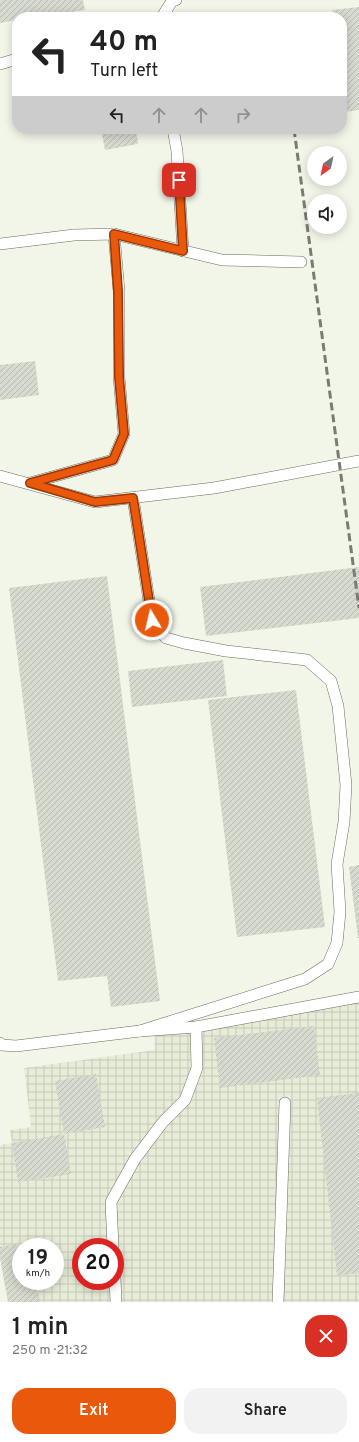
<!DOCTYPE html>
<html lang="en">
<head>
<meta charset="utf-8">
<style>
	body { margin:0; font-family:Overpass,sans-serif; background:#f2f2f2; color:#222; height:100vh; display:flex; flex-direction:column; font-size:15px; white-space:nowrap }
	* { box-sizing:border-box; margin:0 }
	p { font-size:13px; color:#767676 }
	.icon { flex:none; width:22px; height:22px; fill:none; stroke:currentColor; stroke-width:2; stroke-linecap:round; stroke-linejoin:round }
	.map { position:relative; height:1302px; overflow:hidden }
	.panel { display:flex; flex-direction:column; background:#fff; flex:1 }
	.panel>* { flex:none }
	.banner { position:absolute; left:12px; top:12px; width:335px; height:122px; border-radius:16px; box-shadow:0 2px 10px #0003; background:#fff; color:#222; overflow:hidden }
	.needle { width:26px; rotate:213deg }
	.controls { position:absolute; left:307px; top:146px; display:grid; gap:8px }
	.controls a { display:grid; place-items:center; width:40px; height:40px; border-radius:50%; background:#fff; box-shadow:0 2px 10px #0003; font-size:20px }
	.speed { position:absolute; left:12px; top:1238px; display:flex; gap:8px; font-size:20px; font-weight:700; text-align:center }
	.speed>* { display:grid; place-content:center; width:52px; height:52px; border-radius:50%; background:#fff; box-shadow:0 2px 10px #0003; line-height:1 }
	.speed small { font-size:10px; font-weight:400 }
	.speed .limit { border:6px solid #d22; background:#fff; color:#111 }
	.pin { position:absolute; display:grid; place-items:center; width:34px; height:34px; color:#fff; margin:-17px; border-radius:8px; box-shadow:0 2px 6px #0006 }
	.me { position:absolute; width:44px; margin:-22px; rotate:351deg; stroke-linejoin:round; filter:drop-shadow(0 0 3px #0008) }
	.turn { display:flex; align-items:center; gap:14px; height:84px; padding:0 12px; font-size:18px }
	.turn .icon { width:52px; height:52px; stroke-width:2.5 }
	.turn b { display:block; font-size:28px; line-height:34px }
	.lanes { display:flex; align-items:center; height:38px; padding:0 12px; background:#0003; justify-content:center; gap:20px; direction:ltr }
	.lanes .off { opacity:.35 }
	.round { display:grid; place-items:center; flex:none; width:42px; height:42px; border-radius:16px; background:#f2f2f2 }
	.overview { display:flex; align-items:center; justify-content:space-between; height:68px; padding:0 12px }
	h1 { font-size:24px; font-weight:600; line-height:30px }
	.primary-button { display:flex; gap:8px; margin-top:auto; padding:8px 12px }
	.primary-button a { flex:1; height:46px; border-radius:16px; background:#ea580c; color:#fff; font-size:16px; font-weight:600; line-height:46px; text-align:center }
	.primary-button a+a { background:#f2f2f2; color:#222 }
	.map>svg:first-child { display:block }
</style>
</head>
<body>
<div class="map">
<svg width="359" height="1302" viewBox="0 0 359 1302">
	<defs>
		<pattern id="industrial-grid" width="8" height="8" patternUnits="userSpaceOnUse"><rect width="8" height="8" fill="#e6ecd7"/><path d="M0 4h8M4 0v8" fill="none" stroke="#c5cab8"/></pattern>
		<pattern id="building-hatch" width="6" height="6" patternUnits="userSpaceOnUse"><rect width="6" height="6" fill="#d7dace"/><path d="M-1 1l2-2M0 6l6-6M5 7l2-2" fill="none" stroke="#b8bbb0"/></pattern>
	</defs>
	<rect width="100%" height="100%" fill="#f2f6e9"/>
	<path fill="url(#industrial-grid)" fill-rule="evenodd" d="M359 1002V1302H8L0 1257V1145L12 1143 10 1130 31 1127 24 1068 155 1050 154 1033ZM21 1247H55V1281H21ZM81 1247H115V1281H81Z"/>
	<g fill="url(#building-hatch)">
		<path d="M0 0H83L85 10 38 17H17V20L0 23Z"/>
		<path d="M359 7V110L345 112 342 87V17H333L332 10Z"/>
		<path d="M101 129H136L138 144 105 150Z"/>
		<path d="M35 361 39 395 0 400V365Z"/>
		<path d="M359 567V618L206 636 200 587Z"/>
		<path d="M107 576 160 1001 111 1007 107 976 58 981 9 588Z"/>
		<path d="M223 660 227 696 132 707 128 671Z"/>
		<path d="M296 690 325 927 237 937 208 700Z"/>
		<path d="M359 865V938H358L349 867Z"/>
		<path d="M314 1026 320 1075 220 1088 214 1038Z"/>
		<path d="M96 1074 105 1127 64 1134 55 1081Z"/>
		<path d="M359 1093V1273L337 1276 317 1098Z"/>
		<path d="M64 1134 71 1174 18 1182 12 1143Z"/>
		<path d="M29 1242 30 1247H21V1281H36L40 1302H8L0 1257V1247Z"/>
	</g>
	<g fill="none" stroke-linecap="round" stroke-linejoin="round">
		<g stroke="#696c61" stroke-width="12">
			<g id="lane">
				<path d="M162 17 172 1 176 0"/>
				<path d="M0 64 17 59"/>
				<path d="M173 129 177 151 183 251"/>
				<path d="M0 244 74 235 114 234 222 260 301 262"/>
				<path d="M0 476 95 502 214 488 359 461"/>
				<path d="M30 483 113 460 124 434 119 377V291L114 234"/>
				<path d="M133 498 152 620 166 638 184 643 226 651 307 660 331 681 338 706 346 785 344 822 337 864 340 912 337 943 328 964 305 979 140 1031"/>
				<path d="M0 1043 1 1045 16 1046 140 1031 196 1027 359 997"/>
				<path d="M113 1247 111 1202 135 1159 163 1122 185 1100 197 1068 196 1027"/>
				<path d="M115 1278 116 1302"/>
				<path d="M278 1302 285 1103"/>
			</g>
		</g>
		<use href="#lane" stroke="#fff" stroke-width="11"/>
		<path stroke="#7a7c74" stroke-width="3" stroke-dasharray="8 4" stroke-linecap="butt" d="M294 129 359 608"/>
	</g>
	<g fill="none" stroke-linecap="round" stroke-linejoin="round">
		<g stroke="#983908" stroke-width="10">
			<path id="route" d="M152 620 133 498 95 502 30 483 113 460 124 434 119 377 118 291 114 234 183 251 179 180"/>
		</g>
		<use href="#route" stroke="#ea580c" stroke-width="7"/>
	</g>
</svg>
<div class="controls">
<a><svg class="needle" viewBox="-14 -14 28 28"><path d="M0-13l5 13h-10z" fill="#e53935"/><path d="M0 13l5-13h-10z" fill="#767676"/></svg></a>
<a><svg class="icon" aria-label="sound" viewBox="0 0 24 24"><path d="M4 9h4l5-4v14l-5-4H4zM17 9q2 3 0 6"/></svg></a>
</div>
<div class="speed"><div>19<small>km/h</small></div><div class="limit">20</div></div>
<div class="pin" style="left:179px;top:180px;background:#d93025"><svg class="icon" aria-label="arrive" viewBox="0 0 24 24"><path d="M6 21V4h12l-3 4 3 4H6"/></svg></div>
<svg class="me" style="left:152px;top:620px" viewBox="-20 -20 40 40"><circle r="17" fill="#ea580c" stroke="#fff" stroke-width="3"/><path d="M0-11L8 9 0 5-8 9z" fill="#fff"/></svg>
<div class="banner">
<div class="turn"><svg class="icon" aria-label="left" viewBox="0 0 24 24"><path d="M17 20v-9H6M10 6l-5 5 5 5"/></svg><div><b>40 m</b>Turn left</div></div>
<div class="lanes"><svg class="icon" aria-label="left" viewBox="0 0 24 24"><path d="M17 20v-9H6M10 6l-5 5 5 5"/></svg><svg class="icon off" aria-label="ahead" viewBox="0 0 24 24"><path d="M12 20V5M6 11l6-6 6 6"/></svg><svg class="icon off" aria-label="ahead" viewBox="0 0 24 24"><path d="M12 20V5M6 11l6-6 6 6"/></svg><svg class="icon off" aria-label="right" viewBox="0 0 24 24"><path d="M7 20v-9h11M14 6l5 5-5 5"/></svg></div>
</div>
</div>
<section class="panel">
<div class="overview"><div><h1>1 min</h1><p>250 m · 21:32</p></div><a class="round" style="background:#d93025;color:#fff"><svg class="icon" aria-label="close" viewBox="0 0 24 24"><path d="M6 6l12 12M18 6L6 18"/></svg></a></div>
<div class="primary-button"><a>Exit</a><a>Share</a></div>
</section>
</body>
</html>
